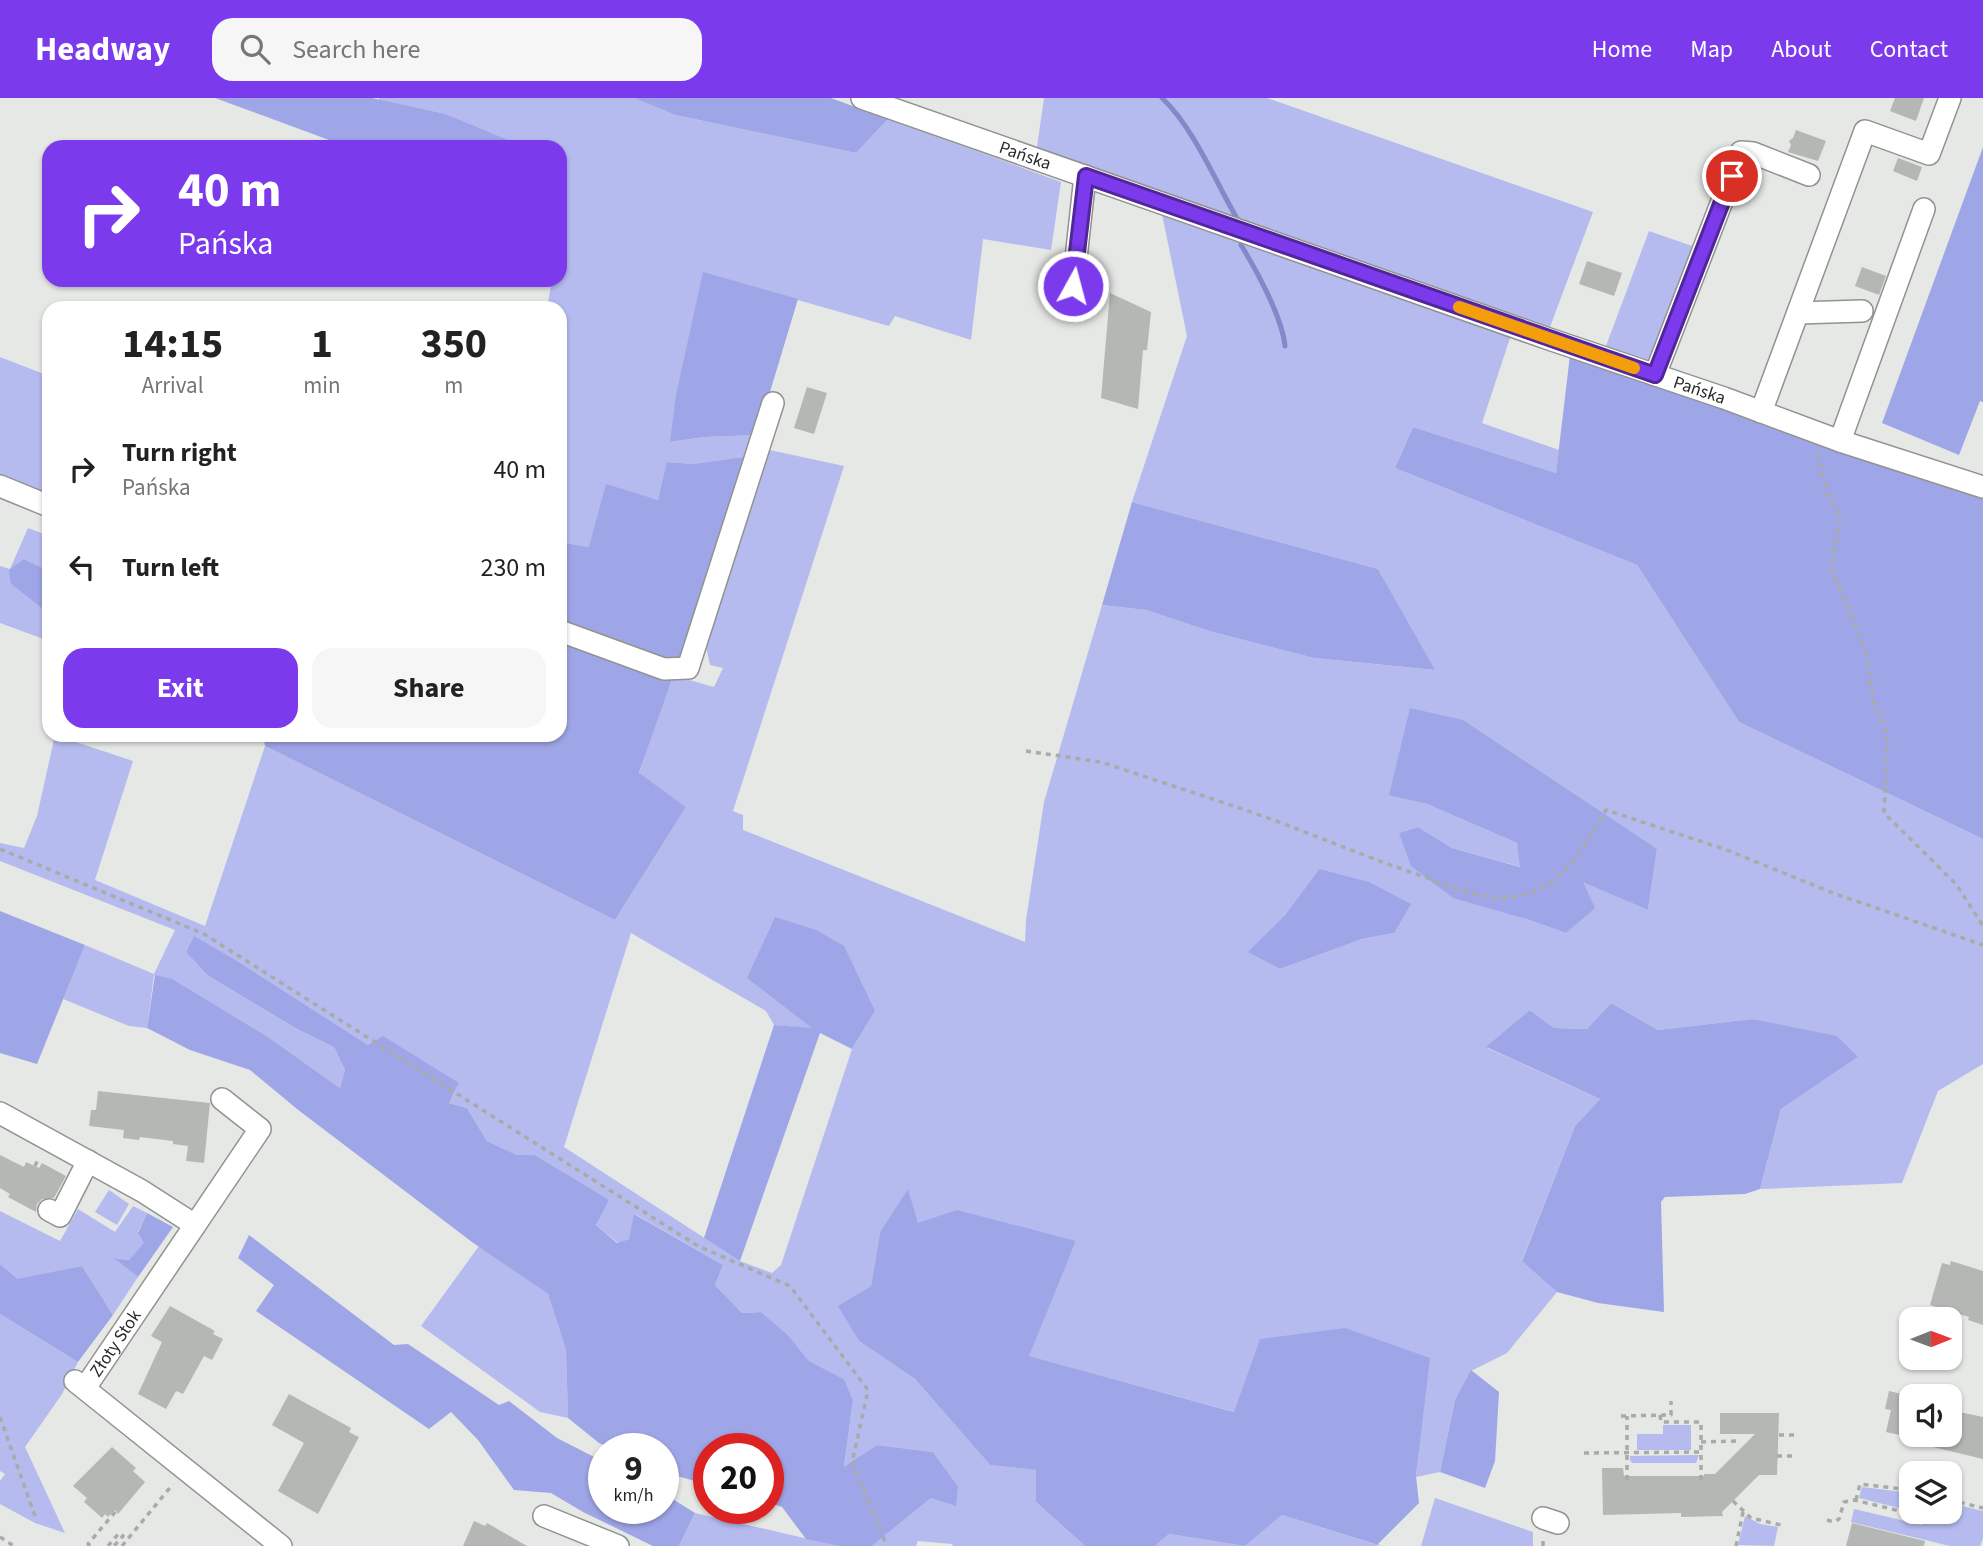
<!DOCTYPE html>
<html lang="en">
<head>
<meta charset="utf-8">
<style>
	body { margin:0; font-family:"Source Sans 3",sans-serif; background:#f6f6f6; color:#222; height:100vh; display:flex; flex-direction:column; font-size:26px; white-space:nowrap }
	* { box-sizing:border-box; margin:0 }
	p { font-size:23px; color:#767676 }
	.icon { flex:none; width:38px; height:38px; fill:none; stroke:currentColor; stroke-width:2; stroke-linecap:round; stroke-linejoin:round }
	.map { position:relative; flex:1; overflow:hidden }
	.details { position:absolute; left:42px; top:203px; width:525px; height:441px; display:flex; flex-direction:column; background:#fff; border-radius:21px; box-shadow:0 2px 5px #0004 }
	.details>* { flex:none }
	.top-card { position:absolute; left:42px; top:42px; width:525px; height:147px; border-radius:21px; box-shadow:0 2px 5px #0004; background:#7c3aed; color:#fff; overflow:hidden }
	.needle { width:46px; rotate:89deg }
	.controls { position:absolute; left:1899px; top:1209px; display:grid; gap:14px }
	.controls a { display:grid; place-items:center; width:63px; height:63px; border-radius:14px; background:#fff; box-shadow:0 2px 5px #0004; font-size:35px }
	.speed { position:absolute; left:588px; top:1335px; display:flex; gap:14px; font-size:35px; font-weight:700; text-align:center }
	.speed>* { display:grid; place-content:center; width:91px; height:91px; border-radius:50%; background:#fff; box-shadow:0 2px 5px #0004; line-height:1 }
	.speed small { font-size:18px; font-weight:400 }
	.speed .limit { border:10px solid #d22; background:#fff; color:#111 }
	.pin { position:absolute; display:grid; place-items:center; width:60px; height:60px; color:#fff; margin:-30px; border:4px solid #fff; border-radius:50%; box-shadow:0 2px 7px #0007 }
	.me { position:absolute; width:77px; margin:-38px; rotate:7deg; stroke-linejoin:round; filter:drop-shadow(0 0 5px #0008) }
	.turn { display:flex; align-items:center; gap:24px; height:147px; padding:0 21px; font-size:32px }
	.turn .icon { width:91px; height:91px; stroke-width:2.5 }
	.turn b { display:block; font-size:49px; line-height:60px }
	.eta { display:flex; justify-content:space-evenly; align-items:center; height:119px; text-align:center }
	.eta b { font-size:42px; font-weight:700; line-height:49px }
	.primary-button { display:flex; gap:14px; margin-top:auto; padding:14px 21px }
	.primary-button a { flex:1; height:80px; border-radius:21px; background:#7c3aed; color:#fff; font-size:28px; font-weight:700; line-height:80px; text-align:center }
	.primary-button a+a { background:#f6f6f6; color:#222 }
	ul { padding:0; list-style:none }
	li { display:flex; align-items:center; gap:21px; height:98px; padding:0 21px }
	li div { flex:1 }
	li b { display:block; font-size:26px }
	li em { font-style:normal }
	header { display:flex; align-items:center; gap:42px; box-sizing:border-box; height:98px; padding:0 35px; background:#7c3aed; color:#fff }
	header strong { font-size:33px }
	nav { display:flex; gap:38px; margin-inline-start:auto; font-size:24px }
	.search { width:490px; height:63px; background:#f6f6f6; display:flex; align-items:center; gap:18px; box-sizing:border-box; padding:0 24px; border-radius:21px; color:#767676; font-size:26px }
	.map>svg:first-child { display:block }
</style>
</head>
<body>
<header>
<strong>Headway</strong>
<div class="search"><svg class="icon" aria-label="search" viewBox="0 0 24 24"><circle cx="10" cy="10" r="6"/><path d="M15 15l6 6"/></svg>Search here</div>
<nav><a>Home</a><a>Map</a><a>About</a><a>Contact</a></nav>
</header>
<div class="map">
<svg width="1983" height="1448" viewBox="0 0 1983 1448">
	<rect width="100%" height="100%" fill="#e5e8e5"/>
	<g fill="#b5bbee" fill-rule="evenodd">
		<path d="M379 0H634L675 17 856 55 888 21 1061 84 1051 152 983 141 971 242 895 218 889 228 703 175 671 344 705 339 757 337 750 358 693 366 668 364 658 402 652 400 589 449 560 444V210H547L552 182H560V142L562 130 560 128V49H526L446 16 379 2Z"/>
		<path d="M1044 0H1267L1593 114 1550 229 1198 109 1037 49Z"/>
		<path d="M1162 116 1511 237 1482 325 1559 352 1556 375 1413 329 1395 370 1637 467 1739 624 1983 741V966L1938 993 1902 1085 1760 1091 1781 1011 1858 959 1752 921 1658 932 1611 905 1587 931 1554 930 1530 912 1487 950 1600 1001 1575 1028 1522 1162 1557 1194 1507 1255 1471 1273 1455 1302 1440 1374 1416 1379 1429 1260 1235 1314 1028 1258 1076 1143 917 1125 908 1092 880 1134 871 1188 839 1208 859 1243 915 1281 990 1367 1037 1372 1036 1404 1085 1448H953L952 1446 918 1443 916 1448H872L931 1400 958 1388 933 1354 877 1347 844 1370 853 1302 844 1281 809 1263 788 1237 761 1214 742 1215 715 1187 723 1167 635 1116 629 1141 618 1145 596 1127 608 1102 535 1057H517L487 1043 467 1010 449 1005 459 985 368 947 239 864 194 839 186 854 207 877 297 931 334 949 345 972 340 990 271 941 154 877 147 930 129 928 63 901 85 847 154 876 175 832 0 763V745L24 750 37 718 55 637 133 663 95 782 205 828 265 648 615 822 686 709 639 676 672 577 714 589 723 570 710 567 705 544 765 351 844 368 733 713 743 717V732L1025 844 1026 822 1044 704 1102 507 1146 512 1209 533 1314 560 1434 572 1378 471 1132 404 1187 238ZM1389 696 1657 751 1648 812 1582 783 1566 835 1523 820 1399 735 1418 729 1452 750 1521 769 1517 745 1427 706ZM1319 771 1394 835 1362 841 1280 871 1249 854 1285 817ZM631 835 766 913 774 927 813 931 875 913 852 951 781 1167 772 1175 740 1163 564 1049Z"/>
		<path d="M1649 133 1695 149 1649 262 1606 248Z"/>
		<path d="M0 259 49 278V400L0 378Z"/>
		<path d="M28 430 49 438V473L24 461 11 486 49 516V543L0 525V468L10 471Z"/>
		<path d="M109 1092 129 1106 117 1127 95 1114Z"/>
		<path d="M133 1108 147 1115 138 1134 145 1145 129 1162 116 1160 138 1179 113 1217 82 1168 16 1182 0 1166V1113L60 1143 78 1111 115 1134Z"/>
		<path d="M479 1148 548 1196 566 1252 568 1320 540 1314 421 1228Z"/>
		<path d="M0 1216 78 1264 62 1296 25 1349 65 1435 35 1425 0 1406V1383L5 1376 0 1373Z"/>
		<path d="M1663 1327H1691V1352H1637V1336H1663Z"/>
		<path d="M1699 1357 1696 1365H1632L1630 1362V1358Z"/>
		<path d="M1862 1389 1911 1395V1413L1859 1400Z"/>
		<path d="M1435 1400 1533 1434V1448H1421Z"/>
		<path d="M1950 1405 1983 1413V1440L1980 1448H1950L1851 1424 1854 1411 1922 1427 1926 1414H1950Z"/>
		<path d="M695 1415 839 1448H679Z"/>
		<path d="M1282 1417 1377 1447V1448H1155L1169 1436 1245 1448Z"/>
		<path d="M1745 1418 1760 1426 1778 1429 1774 1448 1738 1447Z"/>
	</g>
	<g fill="#9fa6e7">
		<path d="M215 0H372L446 16 526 49H348Z"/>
		<path d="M634 0H831L888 21 856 55 675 17Z"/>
		<path d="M1983 49V304L1980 303 1959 357 1882 325Z"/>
		<path d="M703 174 798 201 757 337 705 339 670 344 676 297Z"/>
		<path d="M1570 257 1983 395V741L1739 624 1637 467 1395 370 1413 329 1556 375Z"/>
		<path d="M750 358 639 675 686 709 615 822 265 648 263 637H560V444L589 449 606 386 658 402 667 364 693 366Z"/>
		<path d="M1132 404 1378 471 1435 572 1314 560 1209 533 1146 512 1102 507Z"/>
		<path d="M24 461 49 473V516L11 486 9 472Z"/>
		<path d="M1410 610 1463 622 1657 751 1648 812 1583 784 1595 810 1566 835 1523 820 1453 800 1411 768 1399 735 1418 729 1452 750 1520 769 1517 745 1427 706 1389 697Z"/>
		<path d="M1319 771 1369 784 1411 806 1394 835 1362 841 1280 871 1248 854 1285 817Z"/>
		<path d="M0 813 85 847 37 966 0 955Z"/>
		<path d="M775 819 816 832 844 848 875 913 852 951 820 935 740 1163 704 1140 774 927 812 930 747 880Z"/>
		<path d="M194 838 239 864 368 947 383 938 459 985 449 1005 467 1010 487 1043 517 1057H535L609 1102 596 1127 617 1145 629 1141 634 1116 723 1167 715 1187 742 1215 761 1214 788 1237 809 1263 844 1281 853 1302 844 1369 877 1347 933 1354 958 1388 956 1408 931 1400 872 1448H839L806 1441 782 1409 768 1404V1351H709V1387L663 1374V1351H612L599 1345 568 1320 566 1252 548 1196 472 1144 297 1011 250 972 190 952 147 930 155 877 172 881 271 941 340 990 345 972 334 949 297 931 207 877 186 854Z"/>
		<path d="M1611 905 1658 932 1752 921 1837 938 1858 959 1781 1011 1760 1091 1745 1096 1665 1099 1661 1104 1664 1214 1598 1205 1557 1194 1522 1163 1575 1028 1600 1001 1486 949 1530 912 1554 930 1587 931Z"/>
		<path d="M908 1091 918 1125 957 1112 1076 1143 1029 1258 1234 1314 1260 1241 1345 1230 1430 1260 1416 1378 1419 1405 1378 1446 1381 1448 1282 1417 1245 1448 1169 1436 1155 1448H1085L1036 1404V1372L990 1367 915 1281 859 1243 838 1208 871 1188 880 1134Z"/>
		<path d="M147 1115 173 1129 138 1179 114 1160 129 1162 144 1145 138 1135Z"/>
		<path d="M249 1137 394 1247 408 1246 499 1307 509 1303 557 1340 604 1364V1410H663V1395L695 1415 679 1448H653L583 1414 551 1395 514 1392 478 1342 451 1314 429 1331 256 1213 274 1187 238 1160Z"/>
		<path d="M0 1166 17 1181 82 1168 113 1217 78 1264 0 1216Z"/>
		<path d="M1471 1272 1499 1294 1495 1363 1485 1390 1440 1374 1455 1302Z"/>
	</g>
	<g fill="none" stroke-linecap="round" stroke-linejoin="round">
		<g stroke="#8389c8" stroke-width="5">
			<path d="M1162 0C1194 30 1216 85 1239 124"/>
			<path d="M1241 147C1257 173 1282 219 1285 248"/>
		</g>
	</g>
	<g fill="#b4b7b4">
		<path d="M1895 0H1924L1916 23 1890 13Z"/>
		<path d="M1796 32 1826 43 1818 63 1788 54 1791 47 1789 43 1793 40Z"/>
		<path d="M1898 60 1922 69 1917 83 1893 73Z"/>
		<path d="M1587 163 1622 175 1614 198 1579 186Z"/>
		<path d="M1862 169 1886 178 1879 197 1855 188Z"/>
		<path d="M1110 195 1151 214 1147 252H1143L1138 311 1101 300Z"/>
		<path d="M807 289 827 295 814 336 794 330Z"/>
		<path d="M98 993 210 1005 204 1065 186 1063 188 1048 173 1046V1043L140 1039 139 1042 123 1040 124 1032 89 1028 91 1012H96Z"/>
		<path d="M0 1057 24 1069 26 1064 39 1070 42 1065 66 1078 54 1100 42 1101 37 1106 36 1114 8 1099 10 1096 0 1090Z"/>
		<path d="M1951 1163 1983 1173V1227L1968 1222 1969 1219 1930 1207 1942 1165 1950 1167Z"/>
		<path d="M170 1208 215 1233 213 1236 223 1241 212 1262 204 1258 183 1296 176 1293 166 1311 138 1296 162 1244 151 1238Z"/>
		<path d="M1889 1293 1911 1298V1337H1950V1312L1983 1319V1361L1908 1343 1909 1339 1886 1334 1891 1312 1885 1311Z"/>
		<path d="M289 1296 351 1330 349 1334 359 1339 318 1416 278 1393 304 1345 272 1327Z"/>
		<path d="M1720 1315H1779L1777 1377H1759L1722 1414 1723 1418 1681 1419V1415L1603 1417 1602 1370H1623L1624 1378H1704V1376H1715L1755 1336H1720Z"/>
		<path d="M112 1349 136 1370 133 1373 145 1384 118 1416 115 1412 108 1419 105 1416 102 1420 84 1404 87 1400 73 1388Z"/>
		<path d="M474 1423 485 1428 487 1425 527 1448H463Z"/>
		<path d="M1852 1425 1925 1443 1924 1448H1846Z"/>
	</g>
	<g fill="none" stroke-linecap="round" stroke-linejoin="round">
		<g stroke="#919390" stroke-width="24">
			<g id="minor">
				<path id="s1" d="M862 0 1549 241 1724 300 1840 343 1983 389"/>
				<path d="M1073 188 1085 78"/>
				<path d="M1798 215 1862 213"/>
				<path d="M1655 277 1741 54 1753 55 1809 77"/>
				<path d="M1761 314 1865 33 1929 56 1950 0"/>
				<path d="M1840 343 1924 111"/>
				<path d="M0 388 49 408"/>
				<path d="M560 533 664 571 688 570 773 305"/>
				<path d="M0 1015 142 1093 195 1127"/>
				<path d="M49 1112 60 1118 88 1063"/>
				<path d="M75 1283 281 1448"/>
				<path id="s2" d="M85 1290 260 1031 222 1001"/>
				<path d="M544 1418 618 1448"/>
				<path d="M1543 1420 1558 1425"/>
			</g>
		</g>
		<g stroke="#a8aba8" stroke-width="3.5" stroke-dasharray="5 5" stroke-linecap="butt">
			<path d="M1818 355 1827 395 1840 419 1831 470 1865 550 1874 605 1887 636 1884 715 1956 786 1983 828"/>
			<path d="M1026 653 1101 664 1122 671C1175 689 1227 705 1279 724 1326 742 1372 761 1419 777 1448 787 1481 803 1512 799 1562 792 1583 751 1606 712L1727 752 1833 795 1983 847"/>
			<path d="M0 751 204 836 698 1148 790 1188 868 1292 852 1365 887 1448"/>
			<path d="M35 1068 39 1059"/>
			<path d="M1660 1317 1661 1324H1701V1384"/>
			<path d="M1621 1318 1671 1317V1303"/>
			<path d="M0 1319 35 1418"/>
			<path d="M1779 1337H1799"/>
			<path d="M1701 1344 1740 1343"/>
			<path d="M1584 1355 1701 1354"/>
			<path d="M1777 1358H1795"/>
			<path d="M1627 1382V1318"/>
			<path d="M1856 1402 1860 1386 1911 1392"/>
			<path d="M1950 1402 1983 1410"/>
			<path d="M1733 1403 1751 1420 1781 1427"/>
			<path d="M1827 1422 1834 1424 1839 1421 1844 1404 1854 1402 1917 1417V1414"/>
			<path d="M0 1439 14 1448"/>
			<path d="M90 1448 88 1446 116 1413"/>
			<path d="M108 1448 119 1435 123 1438 114 1448"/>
			<path d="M122 1448 173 1386"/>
			<path d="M1543 1448V1439"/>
			<path d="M1736 1448 1743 1414"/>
		</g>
		<use href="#minor" stroke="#fff" stroke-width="21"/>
	</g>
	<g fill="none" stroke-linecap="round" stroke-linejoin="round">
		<g stroke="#51269a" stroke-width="18">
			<path id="route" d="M1073 188 1086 78 1655 277 1732 78"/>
		</g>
		<use href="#route" stroke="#7c3aed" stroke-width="12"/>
		<path stroke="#f59e0b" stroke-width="12" d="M1459 209 1634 270"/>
	</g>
	<g text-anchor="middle" stroke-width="5" stroke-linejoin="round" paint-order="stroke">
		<g font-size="18" fill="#292a29" stroke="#fff">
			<text dy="6" stroke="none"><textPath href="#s1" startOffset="173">Pańska</textPath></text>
			<text dy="6" stroke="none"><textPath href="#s1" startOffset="887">Pańska</textPath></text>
			<text dy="6" stroke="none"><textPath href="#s2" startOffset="54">Złoty Stok</textPath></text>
		</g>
	</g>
</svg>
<div class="controls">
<a><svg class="needle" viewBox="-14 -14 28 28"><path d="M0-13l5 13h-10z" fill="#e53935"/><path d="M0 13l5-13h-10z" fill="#767676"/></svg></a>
<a><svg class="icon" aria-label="sound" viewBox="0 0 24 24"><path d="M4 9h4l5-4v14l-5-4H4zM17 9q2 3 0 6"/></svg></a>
<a><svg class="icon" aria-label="layers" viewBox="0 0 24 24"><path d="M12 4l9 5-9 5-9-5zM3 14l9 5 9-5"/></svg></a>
</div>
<div class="speed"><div>9<small>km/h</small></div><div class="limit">20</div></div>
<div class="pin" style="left:1732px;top:78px;background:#d93025"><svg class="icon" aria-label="arrive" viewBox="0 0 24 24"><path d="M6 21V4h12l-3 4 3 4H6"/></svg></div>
<svg class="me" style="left:1073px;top:188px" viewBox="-20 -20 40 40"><circle r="17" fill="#7c3aed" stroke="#fff" stroke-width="3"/><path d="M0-11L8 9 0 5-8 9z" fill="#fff"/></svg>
<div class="top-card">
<div class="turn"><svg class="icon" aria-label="right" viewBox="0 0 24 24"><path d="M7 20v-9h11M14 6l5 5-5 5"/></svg><div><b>40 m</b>Pańska</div></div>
</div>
<section class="details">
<div class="eta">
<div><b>14:15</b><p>Arrival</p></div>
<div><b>1</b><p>min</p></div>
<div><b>350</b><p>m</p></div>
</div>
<ul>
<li><svg class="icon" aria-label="right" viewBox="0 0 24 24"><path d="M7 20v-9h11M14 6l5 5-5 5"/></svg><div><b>Turn right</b><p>Pańska</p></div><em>40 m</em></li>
<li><svg class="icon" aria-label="left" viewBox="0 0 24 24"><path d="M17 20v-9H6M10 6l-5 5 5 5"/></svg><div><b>Turn left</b></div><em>230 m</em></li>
</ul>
<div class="primary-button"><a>Exit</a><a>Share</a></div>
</section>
</div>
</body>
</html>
